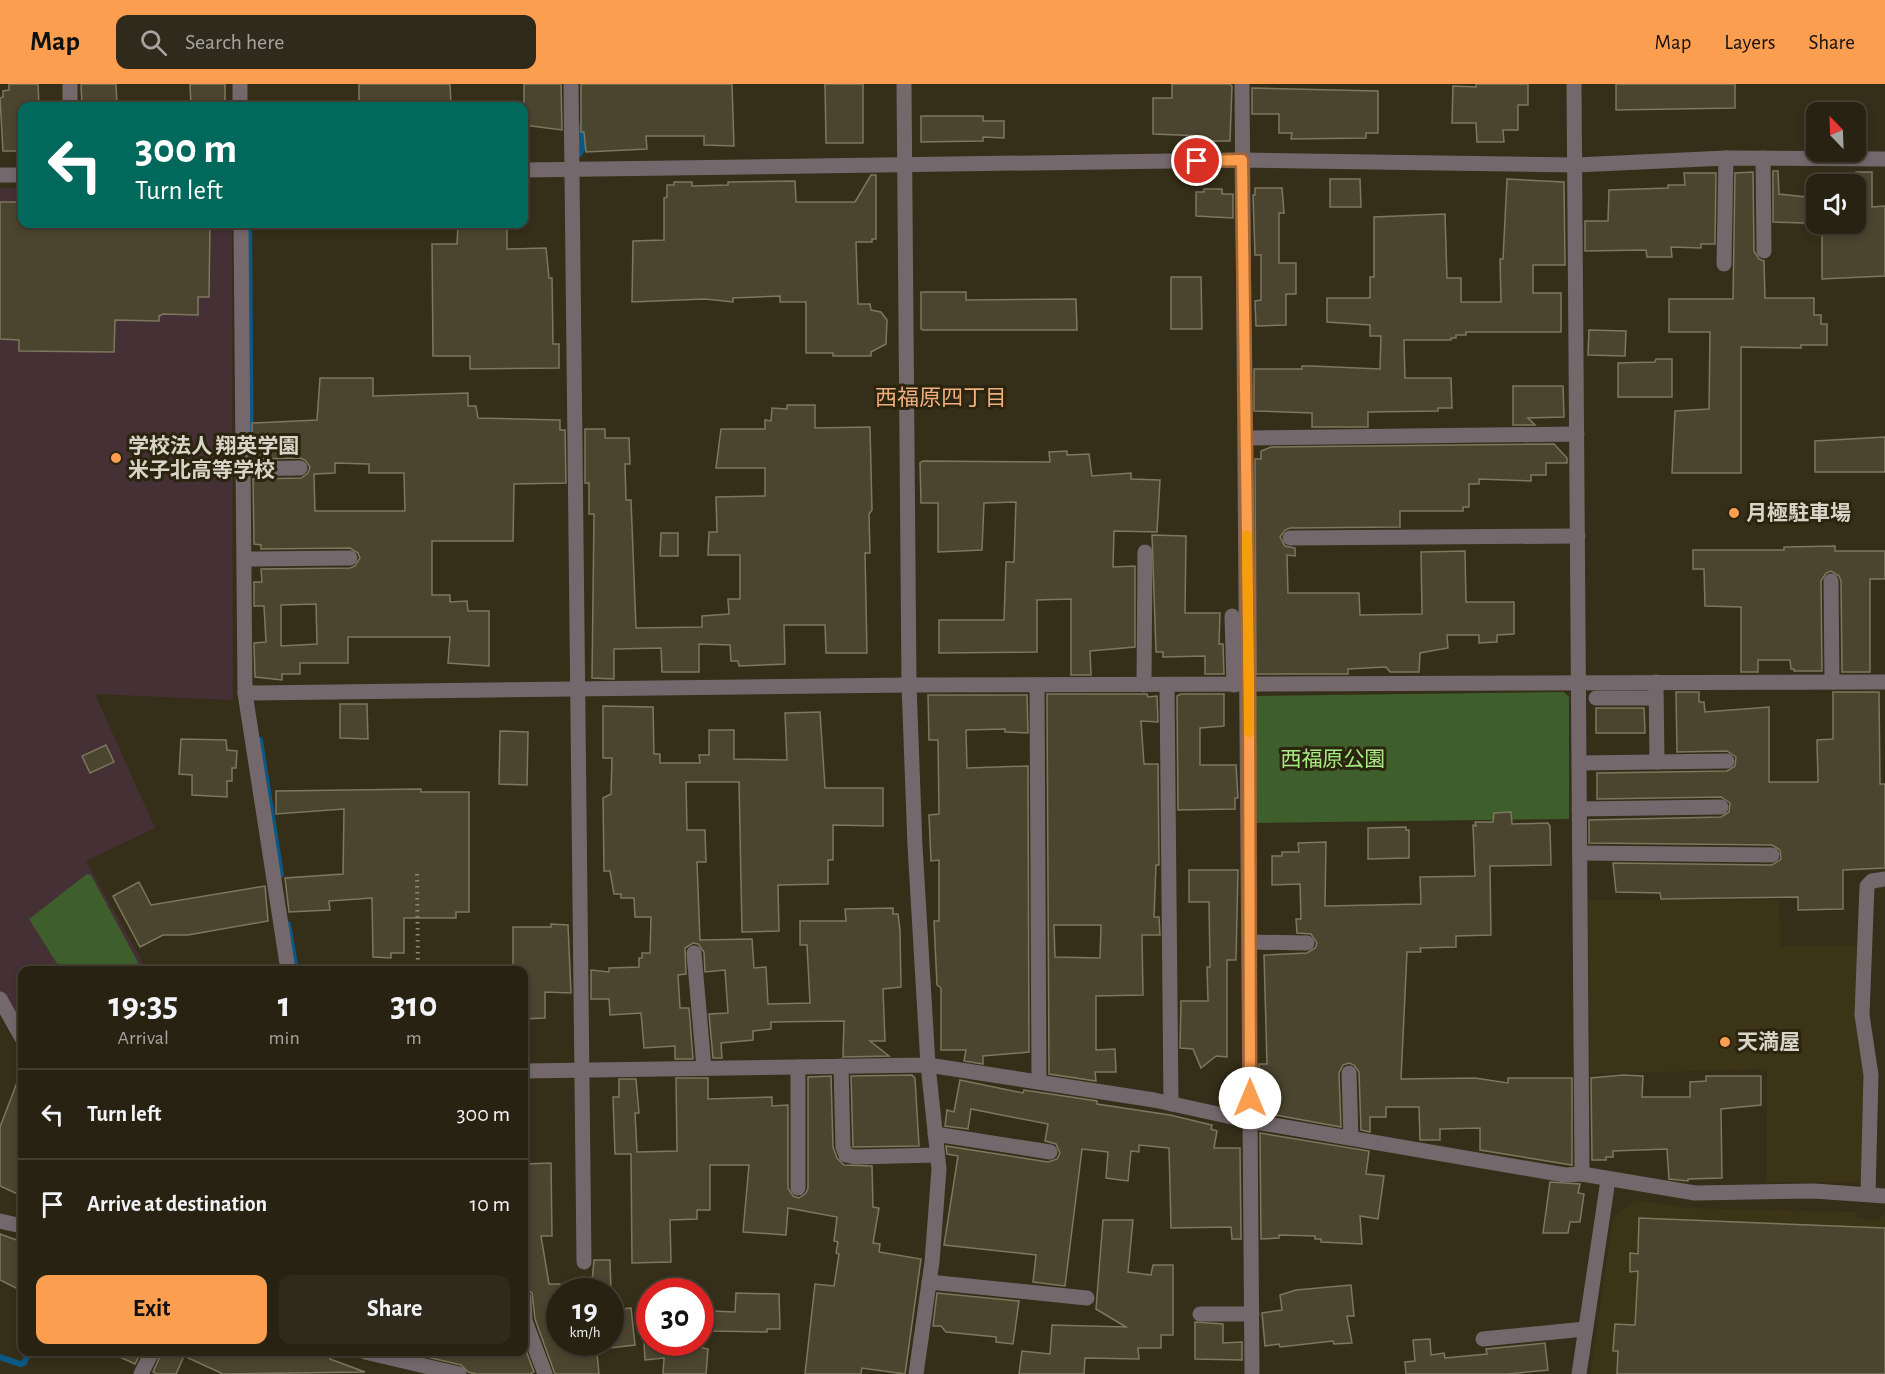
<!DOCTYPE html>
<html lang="en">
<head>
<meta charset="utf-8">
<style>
	body { margin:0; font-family:"Alegreya Sans","Noto Sans JP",sans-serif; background:#302a1c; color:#f1f3f6; height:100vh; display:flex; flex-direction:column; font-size:22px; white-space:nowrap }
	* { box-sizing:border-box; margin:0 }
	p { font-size:20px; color:#a5a4a0 }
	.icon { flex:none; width:33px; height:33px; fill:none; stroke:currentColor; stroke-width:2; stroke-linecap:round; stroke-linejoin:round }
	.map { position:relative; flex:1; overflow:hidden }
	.details { position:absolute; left:18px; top:882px; width:510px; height:390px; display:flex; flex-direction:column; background:#282213; border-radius:12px; box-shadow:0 3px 9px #0003,0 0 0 2px #443f33 }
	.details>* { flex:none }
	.guide { position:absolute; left:18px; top:18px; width:510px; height:126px; border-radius:12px; box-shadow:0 3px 9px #0003,0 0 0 2px #443f33; background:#00695c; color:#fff; overflow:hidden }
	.needle { width:39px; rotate:337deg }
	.controls { position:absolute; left:1806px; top:18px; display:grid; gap:12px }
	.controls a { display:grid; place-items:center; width:60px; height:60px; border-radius:12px; background:#282213; box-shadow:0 3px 9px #0003,0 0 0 2px #443f33; font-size:30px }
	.speed { position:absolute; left:546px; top:1194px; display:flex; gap:12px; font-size:30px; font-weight:700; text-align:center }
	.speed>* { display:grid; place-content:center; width:78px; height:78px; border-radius:50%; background:#282213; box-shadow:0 3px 9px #0003,0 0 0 2px #443f33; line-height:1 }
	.speed small { font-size:15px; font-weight:400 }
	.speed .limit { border:9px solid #d22; background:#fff; color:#111 }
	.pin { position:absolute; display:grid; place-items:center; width:51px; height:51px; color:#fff; margin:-26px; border:3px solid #fff; border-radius:50%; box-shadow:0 2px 6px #0007 }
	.me { position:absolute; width:66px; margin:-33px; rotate:0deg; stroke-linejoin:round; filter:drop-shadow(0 0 4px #0008) }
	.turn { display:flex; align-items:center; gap:21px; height:126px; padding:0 18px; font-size:27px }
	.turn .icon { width:78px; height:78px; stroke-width:2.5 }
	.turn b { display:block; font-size:42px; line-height:51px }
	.eta { display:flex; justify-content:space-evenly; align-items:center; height:102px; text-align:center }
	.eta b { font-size:36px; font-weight:700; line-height:42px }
	.primary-button { display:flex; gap:12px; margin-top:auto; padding:12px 18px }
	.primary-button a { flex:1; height:69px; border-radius:12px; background:#fb9e50; color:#111; font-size:24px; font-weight:700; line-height:69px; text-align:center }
	.primary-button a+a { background:#302a1c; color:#f1f3f6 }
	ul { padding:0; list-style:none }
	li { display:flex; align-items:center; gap:18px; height:90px; padding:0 18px; border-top:2px solid #443f33 }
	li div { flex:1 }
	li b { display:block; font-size:22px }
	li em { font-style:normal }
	header { display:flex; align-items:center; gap:36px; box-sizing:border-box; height:84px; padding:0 30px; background:#fb9e50; color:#111 }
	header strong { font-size:28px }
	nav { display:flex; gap:33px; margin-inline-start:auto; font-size:21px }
	.search { width:420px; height:54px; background:#302a1c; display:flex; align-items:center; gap:15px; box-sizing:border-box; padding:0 21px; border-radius:12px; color:#a5a4a0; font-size:22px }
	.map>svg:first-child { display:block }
</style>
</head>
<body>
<header>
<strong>Map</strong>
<div class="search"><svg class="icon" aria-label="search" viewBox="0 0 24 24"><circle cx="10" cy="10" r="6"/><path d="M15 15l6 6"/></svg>Search here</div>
<nav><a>Map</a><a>Layers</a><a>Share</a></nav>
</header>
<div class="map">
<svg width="1885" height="1290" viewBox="0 0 1885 1290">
	<rect width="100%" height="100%" fill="#352e19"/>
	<g fill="#3c3417">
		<path d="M1588 816H1779L1780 862 1860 861 1866 989 1862 1098H1767V985L1590 990Z"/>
		<path d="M1635 1116 1688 1124 1856 1128 1858 1134 1878 1136 1885 1128V1290H1590L1613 1134Z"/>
	</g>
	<path fill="#443035" d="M0 104H22V140H232L233 616 95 610 155 744 86 777 147 886H22V947L0 910Z"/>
	<g fill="#3e5e2c">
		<path d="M1564 608 1569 613V735L1256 739 1254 612Z"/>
		<path d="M87 790 91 791 142 886H61L29 835Z"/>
	</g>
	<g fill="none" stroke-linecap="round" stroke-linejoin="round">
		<g stroke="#0c5884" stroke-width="6">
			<path d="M579 70 582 66V41"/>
			<path d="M249 140 251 380"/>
			<path d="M260 656 281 791"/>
			<path d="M288 840 296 886"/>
			<path d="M61 1268 65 1269"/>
			<path d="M0 1273 20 1280 24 1279 29 1268"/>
		</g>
	</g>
	<g fill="#4b452f" stroke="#7e775f" stroke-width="1.5" fill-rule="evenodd">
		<path d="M9 0H38L39 22H22V67H3L0 14 3 13V7L9 6Z"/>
		<path d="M81 0H116L117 22H82Z"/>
		<path d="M190 0H225V22H191Z"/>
		<path d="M359 0H450L451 22H359Z"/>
		<path d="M524 0H561L562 46 524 41Z"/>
		<path d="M581 0H732L734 62 704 61V52H646L647 65 586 68 584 48H581Z"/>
		<path d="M825 0H863V59H826Z"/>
		<path d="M1172 0H1229L1232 2 1230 57H1203V52L1153 50V14H1172Z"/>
		<path d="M1476 0H1528V21H1518V46H1503L1504 58H1477L1476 39H1452L1453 2 1476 3Z"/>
		<path d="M1616 0H1735V24L1616 26Z"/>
		<path d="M1252 4 1378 7V49H1366V54L1291 55 1292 49H1279V30H1252Z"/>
		<path d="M921 32H983V37H1004V54L983 53V57L921 58Z"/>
		<path d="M1773 87H1778L1779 110 1806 113 1805 139 1773 138Z"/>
		<path d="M1753 88 1754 167 1759 175 1764 177 1765 214H1814V231H1821V240H1827V261H1801V264L1741 263V389H1672L1675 327 1709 325 1710 248H1669V215H1733L1735 89Z"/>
		<path d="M1856 88H1872V123L1885 122V192L1822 195V144H1849V140H1856Z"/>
		<path d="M1684 89H1716L1715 160H1701V164L1671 163 1672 173H1647L1646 166 1585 167V137H1608L1609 106 1668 104V101H1685Z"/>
		<path d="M871 91H876V155H872V158H856L858 220H870L871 226 881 228 887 236 886 260 871 268V272H833V269H806V218H780V212L733 214V218L705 215 632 218 633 157 664 156V114L667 113V101H674V98H692V102L728 101V98L795 97 796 118H855Z"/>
		<path d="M1330 95H1360L1361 123H1330Z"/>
		<path d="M1507 95 1564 98 1565 181H1533V209H1561V248H1466V251H1456V254H1451V256H1404L1405 294H1451L1452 324H1438V327L1368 328V343H1312V329L1254 327V285H1302V282H1312L1380 285 1381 252H1370V241L1327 238V214H1370V193H1374V133L1445 130 1447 194H1461V218H1501L1500 175H1503Z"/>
		<path d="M1255 104H1282L1284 129H1279V179H1296V210H1286V241L1256 242 1255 217 1261 216V171H1255L1253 111H1255Z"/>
		<path d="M1204 105H1222V110H1233V134L1196 132V108H1204Z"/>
		<path d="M0 118H22V140H210L209 213H198V231L163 230 159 232V237L115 236 114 268 19 267V256L0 255Z"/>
		<path d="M458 140H507V165L546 164 549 194H552L553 260H559V284L470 285V272H433L432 160H457Z"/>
		<path d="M1171 193H1201L1202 245H1171Z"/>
		<path d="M921 208H966V216L1076 215 1077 246H923L921 245Z"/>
		<path d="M1589 246 1626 247 1625 272 1588 271Z"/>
		<path d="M1656 275H1672V313H1618V279L1655 278Z"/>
		<path d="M320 294H373V312L468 309V322H476L478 334 560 336V346H565L566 399 514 400 513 457H432V511H450V518L467 517 468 527H489V582L448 579 450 553H348V579H300V590H282V596L255 593 254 559 266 558 264 522H254V498H262L261 485 350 484 355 482 360 474 358 469 350 464 261 465V461L254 460 253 395 301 394 308 389 310 383 305 376 300 374 253 375 252 339 317 336ZM335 379 369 380V389H404L405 427H315L314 390 335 389ZM316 520 317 560 281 562V521Z"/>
		<path d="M1513 302H1563L1564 333 1528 334 1535 341H1513Z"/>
		<path d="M787 321H815V344L870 343 872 426 869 430 870 469H865L867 569H826L825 541H784L785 580 739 582 738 577H731L730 561 699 560V588H662L661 564 614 565V595L592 594 594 430H589V399H585V345H605V354H629L630 380H625L626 416H631L636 544 702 543V532L729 530 728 515H740V471H708L709 448H717L716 413 765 412V384H716L721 345H765V336L771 337 772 324 787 325Z"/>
		<path d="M1885 353V388H1815V357Z"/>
		<path d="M1554 360 1567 374V379H1546V391H1531V397L1479 395V400H1469V423H1463V427H1400V443L1290 444 1285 446 1280 453 1285 462 1295 464V472L1287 471 1288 509H1359L1360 531 1422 530 1421 468 1465 467 1466 518H1514V550L1497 551V558L1479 559V551H1447L1448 564 1420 569 1419 588H1390L1386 583 1348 585V590H1256L1255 375H1261V367L1271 363Z"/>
		<path d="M1067 367V371L1089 370 1092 392 1131 389V395L1160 396 1157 448 1114 447 1113 483 1135 482V563L1090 567 1091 591H1071V515L1037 516V568L939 569V536H1004L1006 478H1014L1016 418 984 419 982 466 938 468V419H921L920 379 923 377 1050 378 1049 368Z"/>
		<path d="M661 449H678V472H660Z"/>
		<path d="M1152 451 1186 452 1185 529H1220L1219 560H1223L1224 590H1205V572L1163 573V568H1156Z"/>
		<path d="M1835 462V467H1885V495H1870V588H1842L1841 497 1839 492 1831 487 1826 489 1821 497 1822 587H1794V585H1791L1790 576H1758V588H1741V523L1705 522 1704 485H1693V466H1784V463Z"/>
		<path d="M1676 608H1699V618H1704L1705 628 1769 623V698H1818L1817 656 1833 655V608H1879L1880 700H1885V784L1843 786V825L1798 826V813L1661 815 1660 809 1616 808 1613 779 1772 781 1781 775 1780 766 1772 761 1589 759V736L1721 733 1729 728 1730 719 1721 713 1597 715V689L1727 687 1735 682 1736 673 1727 667 1677 668Z"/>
		<path d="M1047 610H1147L1148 613 1157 612 1158 638 1141 637 1144 680H1158L1159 781H1156L1154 833H1159L1160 851H1142L1143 911 1096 912V966L1115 965 1116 988H1095L1096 997 1049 990ZM1054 841H1101L1100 874 1055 873Z"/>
		<path d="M1181 610H1224V642L1200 644V681H1236L1238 714H1235V725L1178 726 1177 612Z"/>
		<path d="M928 611H1027L1028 649 1005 648V645L966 646 967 684 1028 682 1029 968 983 972V980L964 977 966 966H941V904L937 901 934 837H939V776L931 777 929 731 939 730 938 656H929Z"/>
		<path d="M340 620H367L368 655 340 654Z"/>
		<path d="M603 622 653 623 654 670H660V679H700L699 671H709V646H734V675L787 676 785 629 820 628 825 704H883V742L833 741V776H828V800L778 801 779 847 742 848 739 698H686L687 746H705L706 778H697L700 856 752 855 754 884 766 883 768 920 810 919 807 861H800V837H846L845 825 893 824V830H898L900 846 901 903 883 905 885 957H870L889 972 843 973 844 937 771 938V945L753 947V956L721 959 722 974H713L709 930 728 929 725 886 705 888 704 868 698 860 693 859 685 864 686 890 678 891 680 924H689L693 975H675V962L644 964 641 929 610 931 609 915H591V886L609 888V884L639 883V874H642V869H650L651 833H635L634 814H621V810H614L610 787H604L603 714 611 710 612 674H603Z"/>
		<path d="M1596 624H1644L1645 649H1596Z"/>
		<path d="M500 647 528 648 527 701 499 700Z"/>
		<path d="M181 655 226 656 227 666 237 667 236 684H232V697H227V713L192 711V691L179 690Z"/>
		<path d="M106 661 114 678 90 689 82 672Z"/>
		<path d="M421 705V708H469V828H456V834H404V869H391V874L373 873 372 814 329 817 330 826 289 828 285 794 343 790 344 725 276 730V707Z"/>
		<path d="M1511 728 1512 740 1548 739 1550 742 1551 781 1490 782 1491 851 1456 852V863L1420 864 1421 868H1407L1401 995 1475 994 1508 999V994H1572V1081L1480 1066V1044L1440 1045V1056H1420L1419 1023H1386V1033H1370V1048L1361 1046 1359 988 1354 981 1349 979 1343 981 1339 989 1341 1043 1270 1030 1273 1007H1260L1259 999V980H1267L1264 871 1307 869 1315 864 1317 859 1311 850 1297 849 1296 835H1301L1300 800 1272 801V772H1282V768H1299L1298 759 1326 758 1325 822 1421 820 1420 793 1475 792 1473 741 1476 742 1475 738H1493L1494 729Z"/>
		<path d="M1406 743V746H1409V774L1368 775V744Z"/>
		<path d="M1189 786H1238L1236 876H1227V973L1216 972 1201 984 1193 965 1180 964 1181 917H1208L1207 883H1210L1209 818H1189Z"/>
		<path d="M139 798 151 821 265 802 268 837 188 851H163L140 863 113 812Z"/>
		<path d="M551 840 568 841 571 909 545 908V934L524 935V886H513V843H551Z"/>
		<path d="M21 988H22V1112L0 1102V1043Z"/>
		<path d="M912 991 915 994 919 1062 853 1063 851 992Z"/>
		<path d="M1623 991 1643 992 1642 1013H1690V998L1706 997V992H1761V1021L1721 1025 1722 1094 1688 1095V1097L1669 1095 1667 1065 1613 1067V1073H1606V1076H1592L1591 994Z"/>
		<path d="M831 992 833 1063 837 1074 844 1081 872 1082 873 1123 879 1124 873 1159 880 1160 879 1168 921 1175 905 1290 862 1284 861 1290H805L815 1200 834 1202 839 1170 836 1169 838 1158 834 1157 837 1133 788 1124 786 1151 743 1148 749 1081H710V1126H697V1135L670 1136 671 1178 632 1179 631 1070H615L613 1013H619V995H636L639 1029H635L637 1068 677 1067 676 994H708V1015L772 1013V1022L788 1021V1104L793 1112 799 1114 806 1109 808 1104V993Z"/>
		<path d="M960 996 1023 1009 1024 1006 1097 1017V1020L1170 1031 1212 1041 1211 1045 1217 1047 1214 1064H1240L1241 1155H1232L1231 1143 1171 1144 1169 1064 1139 1061V1068L1131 1067 1128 1097 1106 1094 1108 1068 1082 1065 1065 1202 1033 1198 1036 1171 944 1161 958 1072 947 1070 946 1062 1048 1078 1057 1075 1060 1069 1056 1060 1045 1057 1048 1040 971 1025 968 1045 945 1042 947 1026 954 1028Z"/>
		<path d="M1260 1049 1369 1067 1366 1090 1384 1092 1378 1135 1360 1132 1362 1160 1321 1158V1155H1315V1152L1279 1151V1154L1261 1155Z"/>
		<path d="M551 1079 552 1152H541L549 1200H560V1258H596L599 1290H555L535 1235 532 1209 524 1204V1080Z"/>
		<path d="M1550 1098 1580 1100 1578 1109 1584 1110 1580 1138H1570L1568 1149H1543Z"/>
		<path d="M1639 1134 1885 1144V1290H1617L1618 1267H1613L1615 1240 1635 1241 1638 1187 1630 1188V1169L1638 1170Z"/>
		<path d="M1103 1136H1133L1128 1188 1151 1191 1153 1181H1173V1251H1161V1264H1138L1139 1275 1085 1274 1084 1290H1019L1022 1267 1050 1270 1052 1241 1126 1243 1096 1225Z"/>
		<path d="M0 1150 22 1158V1207L0 1196Z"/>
		<path d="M594 1176H610L611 1208H591Z"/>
		<path d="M1351 1201 1354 1232H1347L1352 1259 1334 1260 1333 1257 1280 1263 1279 1260 1265 1262 1262 1229 1282 1226 1280 1211 1296 1206Z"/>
		<path d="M736 1209 779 1210 780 1245H767V1248L713 1247V1227L735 1228Z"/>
		<path d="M937 1209 1019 1217 1013 1260 996 1258V1253L946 1248 941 1242H933Z"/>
		<path d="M631 1224 635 1261 610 1264V1226Z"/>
		<path d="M1195 1238 1223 1240V1259L1242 1258V1276L1195 1275Z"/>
		<path d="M1430 1255 1431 1271 1444 1269 1445 1274 1487 1270 1486 1265 1545 1259 1548 1286 1507 1290H1406L1405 1278 1415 1277 1413 1256Z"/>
		<path d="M644 1258H699V1263L708 1265 706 1290H663L664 1274 645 1276Z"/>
		<path d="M524 1261 534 1288 530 1290H477L468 1288 461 1281 406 1268H524Z"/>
		<path d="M109 1268H141L135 1280Z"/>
		<path d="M162 1268H333L330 1275 365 1288 223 1290 184 1272 176 1290H157L153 1288Z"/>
	</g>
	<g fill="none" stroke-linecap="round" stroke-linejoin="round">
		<path stroke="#8b8675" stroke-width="4" stroke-dasharray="1.5 4.5" stroke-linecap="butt" d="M417 790 418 886"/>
		<g stroke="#74686c" stroke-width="15">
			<path d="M70 0V22"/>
			<path d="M240 0V22"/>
			<path d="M571 0 584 1178"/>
			<path d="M904 0 909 601 915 762 928 981 939 1085 932 1178 916 1290"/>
			<path d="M1242 0 1252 1290"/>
			<path d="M1574 0 1582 1090"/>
			<path d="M1763 74 1764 167"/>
			<path d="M524 86 1242 76 1576 81 1726 74 1885 75"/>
			<path d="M0 91H22"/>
			<path d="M241 140 245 609 288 886"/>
			<path d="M1724 180 1726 74"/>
			<path d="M1246 354 1577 350"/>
			<path d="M243 385 300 384"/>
			<path d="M1290 454 1578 452"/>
			<path d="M244 475 350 474"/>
			<path d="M1831 497 1832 598"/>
			<path d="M1232 532 1234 601"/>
			<path d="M1656 598 1657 678"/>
			<path d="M1037 601 1039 997"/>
			<path d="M1144 601 1145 468"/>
			<path d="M1167 601 1171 1020"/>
			<path d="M245 609 909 601 1885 598"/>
			<path d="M1596 614H1656"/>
			<path d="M1579 679 1727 677"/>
			<path d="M1579 725 1721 723"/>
			<path d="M1580 769 1772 771"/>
			<path d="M1250 858 1307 859"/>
			<path d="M694 869 704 984"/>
			<path d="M0 915 22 954"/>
			<path d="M841 982 843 1063 846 1071 855 1073 937 1071"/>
			<path d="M798 983V1104"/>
			<path d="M524 987 928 981 1154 1016 1250 1037 1565 1091 1582 1090 1695 1109 1814 1107 1885 1112"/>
			<path d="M1349 989 1351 1054"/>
			<path d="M935 1050 1050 1068"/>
			<path d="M1868 1110 1871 991 1862 931 1867 802 1872 797 1885 795"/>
			<path d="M0 1137 22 1142"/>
			<path d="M929 1198 1087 1214"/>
			<path d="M524 1214 525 1237 545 1290"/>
			<path d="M1200 1230H1252"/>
			<path d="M1483 1255 1585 1245"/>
			<path d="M365 1268 459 1290"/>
			<path d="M141 1290 152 1268"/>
			<path d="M1579 1290 1608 1096"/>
		</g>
	</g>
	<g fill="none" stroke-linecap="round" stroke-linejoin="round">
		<g stroke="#a36734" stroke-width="15">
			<path id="route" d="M1197 77 1242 76 1249 602 1250 1014"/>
		</g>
		<use href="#route" stroke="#fb9e50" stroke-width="10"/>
		<path stroke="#f59e0b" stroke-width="10" d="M1247 451 1249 648"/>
	</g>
	<g fill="#fb9e50" stroke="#2b240f" stroke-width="2">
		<circle cx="116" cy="374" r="6"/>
		<circle cx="1734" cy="429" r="6"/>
		<circle cx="1725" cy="958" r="6"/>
	</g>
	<g text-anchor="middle" stroke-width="6" stroke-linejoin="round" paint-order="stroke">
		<g font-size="21" font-weight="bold" fill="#d8d4c7" stroke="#2b240f" text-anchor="start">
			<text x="128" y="369">学校法人 翔英学園<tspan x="128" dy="24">米子北高等学校</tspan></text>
			<text x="1746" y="436">月極駐車場</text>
			<text x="1737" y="965">天満屋</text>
		</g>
		<g font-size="21" fill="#a6eb82" stroke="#2b240f">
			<text x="1333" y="682">西福原公園</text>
		</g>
		<g font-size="22" fill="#efaf7d" stroke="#2b240f">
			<text x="941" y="321">西福原四丁目</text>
		</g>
	</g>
</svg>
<div class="controls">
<a><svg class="needle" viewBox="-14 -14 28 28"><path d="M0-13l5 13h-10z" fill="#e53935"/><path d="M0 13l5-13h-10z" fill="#a5a4a0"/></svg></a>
<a><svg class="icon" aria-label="sound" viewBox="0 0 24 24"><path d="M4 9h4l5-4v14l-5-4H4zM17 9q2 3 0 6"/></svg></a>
</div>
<div class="speed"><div>19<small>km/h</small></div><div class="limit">30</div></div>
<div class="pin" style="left:1197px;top:77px;background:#d93025"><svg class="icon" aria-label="arrive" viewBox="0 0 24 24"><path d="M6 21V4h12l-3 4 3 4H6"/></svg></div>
<svg class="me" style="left:1250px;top:1014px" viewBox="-20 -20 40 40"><circle r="19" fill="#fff"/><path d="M0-13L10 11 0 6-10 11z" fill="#fb9e50"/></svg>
<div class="guide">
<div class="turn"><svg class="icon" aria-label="left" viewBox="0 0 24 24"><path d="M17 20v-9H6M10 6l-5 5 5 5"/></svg><div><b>300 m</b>Turn left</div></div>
</div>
<section class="details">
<div class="eta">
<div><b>19:35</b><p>Arrival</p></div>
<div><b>1</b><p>min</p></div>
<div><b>310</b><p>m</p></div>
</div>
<ul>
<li><svg class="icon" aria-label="left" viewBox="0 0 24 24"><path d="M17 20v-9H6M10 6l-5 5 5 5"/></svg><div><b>Turn left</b></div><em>300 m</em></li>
<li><svg class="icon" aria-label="arrive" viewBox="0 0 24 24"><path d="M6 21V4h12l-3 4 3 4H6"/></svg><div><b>Arrive at destination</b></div><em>10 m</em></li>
</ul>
<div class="primary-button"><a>Exit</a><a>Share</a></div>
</section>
</div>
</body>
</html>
